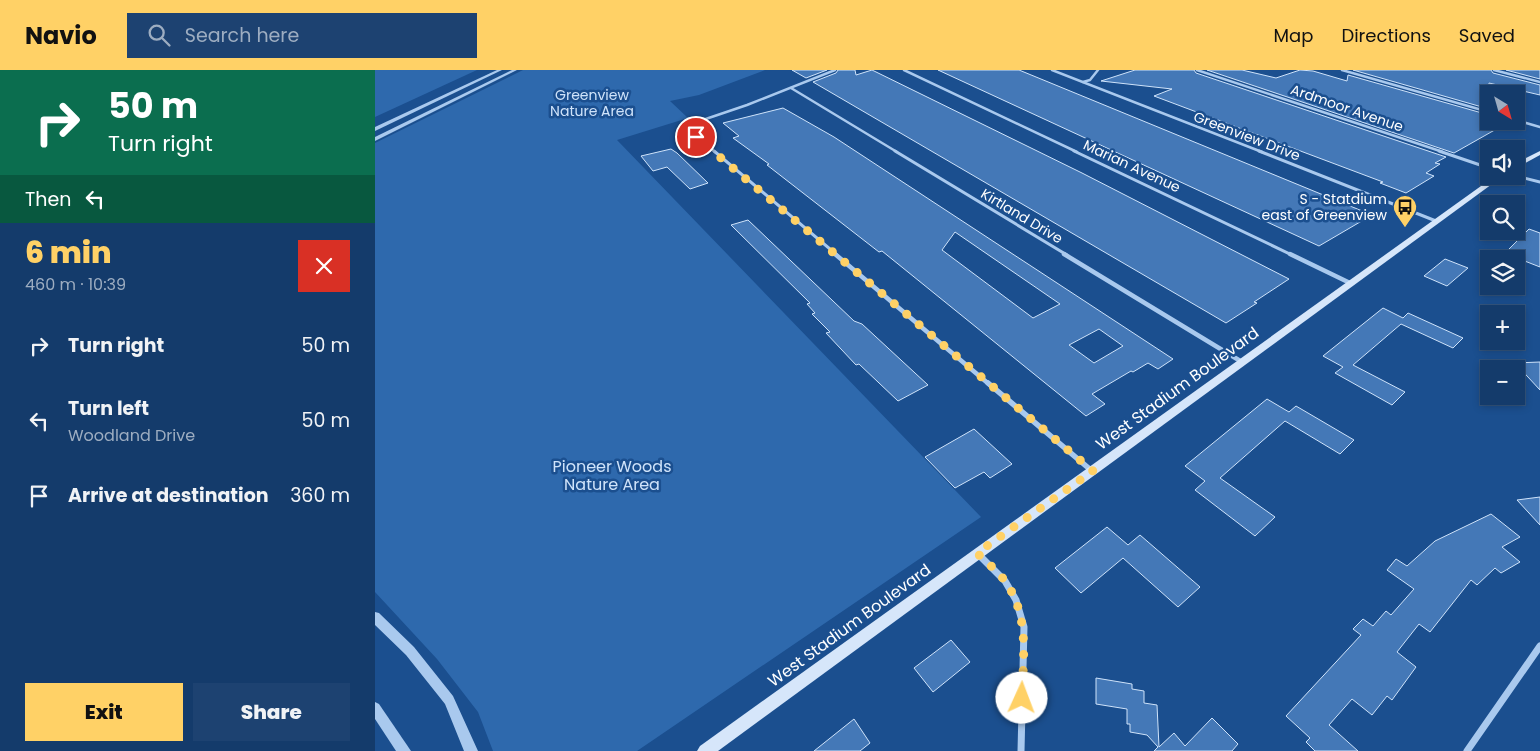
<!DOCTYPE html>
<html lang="en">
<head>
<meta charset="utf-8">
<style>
	body { margin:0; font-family:Poppins,sans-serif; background:#1d4271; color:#f1f3f6; height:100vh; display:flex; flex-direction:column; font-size:19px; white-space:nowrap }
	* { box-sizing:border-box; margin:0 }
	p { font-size:16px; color:#9dadc1 }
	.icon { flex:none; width:28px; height:28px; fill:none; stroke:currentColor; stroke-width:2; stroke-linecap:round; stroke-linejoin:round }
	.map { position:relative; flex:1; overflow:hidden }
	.details { display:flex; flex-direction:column; background:#143b6b; width:375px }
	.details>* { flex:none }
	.banner { background:#0b6e4f; color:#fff; overflow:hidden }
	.needle { width:32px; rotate:143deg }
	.tools { position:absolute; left:1105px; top:15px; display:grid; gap:10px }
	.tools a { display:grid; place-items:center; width:45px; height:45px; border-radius:0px; background:#143b6b; box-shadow:0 2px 8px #0003,0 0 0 1px #33557e; font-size:25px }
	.pin { position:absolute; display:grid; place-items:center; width:42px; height:42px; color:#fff; margin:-21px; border:2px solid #fff; border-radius:50%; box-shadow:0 1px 5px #0007 }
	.me { position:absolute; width:55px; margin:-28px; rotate:2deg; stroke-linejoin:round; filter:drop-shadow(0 0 4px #0008) }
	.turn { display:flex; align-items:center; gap:18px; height:105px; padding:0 25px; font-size:22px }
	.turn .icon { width:65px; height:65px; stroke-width:2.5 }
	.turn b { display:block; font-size:35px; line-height:42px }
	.then { display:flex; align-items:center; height:48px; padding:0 25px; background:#0003; gap:10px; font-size:19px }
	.round { display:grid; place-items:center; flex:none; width:52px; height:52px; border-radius:0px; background:#1d4271 }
	.overview { display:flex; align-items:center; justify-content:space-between; height:85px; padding:0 25px }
	h1 { font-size:30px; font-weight:800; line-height:38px; color:#ffd166 }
	.button { display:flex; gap:10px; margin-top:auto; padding:10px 25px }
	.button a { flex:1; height:58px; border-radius:0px; background:#ffd166; color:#111; font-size:20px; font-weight:800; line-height:58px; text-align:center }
	.button a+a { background:#1d4271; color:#f1f3f6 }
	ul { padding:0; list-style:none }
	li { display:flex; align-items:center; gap:15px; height:75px; padding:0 25px }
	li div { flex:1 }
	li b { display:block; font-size:19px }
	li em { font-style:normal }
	header { display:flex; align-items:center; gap:30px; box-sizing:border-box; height:70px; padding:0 25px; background:#ffd166; color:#111 }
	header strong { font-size:24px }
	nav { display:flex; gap:28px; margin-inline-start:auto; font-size:18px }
	.search { width:350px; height:45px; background:#1d4271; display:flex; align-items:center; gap:12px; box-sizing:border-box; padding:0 18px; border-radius:0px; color:#9dadc1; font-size:19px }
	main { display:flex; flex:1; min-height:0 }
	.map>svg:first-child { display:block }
</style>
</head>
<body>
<header>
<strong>Navio</strong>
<div class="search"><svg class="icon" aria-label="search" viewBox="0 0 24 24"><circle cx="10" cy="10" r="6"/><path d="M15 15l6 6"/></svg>Search here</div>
<nav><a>Map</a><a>Directions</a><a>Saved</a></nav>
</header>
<main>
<section class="details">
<div class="banner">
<div class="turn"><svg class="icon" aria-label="right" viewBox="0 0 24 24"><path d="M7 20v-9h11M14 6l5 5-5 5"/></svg><div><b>50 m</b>Turn right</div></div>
<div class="then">Then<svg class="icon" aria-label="left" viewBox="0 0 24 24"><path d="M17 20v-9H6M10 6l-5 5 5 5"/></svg></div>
</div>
<div class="overview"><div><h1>6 min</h1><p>460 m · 10:39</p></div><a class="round" style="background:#d93025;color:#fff"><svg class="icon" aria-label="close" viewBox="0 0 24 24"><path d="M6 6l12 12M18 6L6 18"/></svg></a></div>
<ul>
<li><svg class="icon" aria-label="right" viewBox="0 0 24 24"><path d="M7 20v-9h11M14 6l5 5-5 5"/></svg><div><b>Turn right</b></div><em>50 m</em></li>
<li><svg class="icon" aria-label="left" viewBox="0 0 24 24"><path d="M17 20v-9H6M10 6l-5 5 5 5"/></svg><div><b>Turn left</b><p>Woodland Drive</p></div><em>50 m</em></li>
<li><svg class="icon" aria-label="arrive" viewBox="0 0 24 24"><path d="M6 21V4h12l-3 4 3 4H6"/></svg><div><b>Arrive at destination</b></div><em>360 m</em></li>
</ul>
<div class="button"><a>Exit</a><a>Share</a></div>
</section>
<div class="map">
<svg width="1165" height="681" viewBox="0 0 1165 681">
	<rect width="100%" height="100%" fill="#1b4f8f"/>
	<g fill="#2e69ad">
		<path d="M0 0H102L0 47Z"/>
		<path d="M148 0H390L324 25 295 31 313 48 242 70 606 447 262 681H118L103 642 62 589 0 522V73Z"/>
	</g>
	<g fill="#4478b7" stroke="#cfe3fa" fill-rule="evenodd">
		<path d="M417 0H452L431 8Z"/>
		<path d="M463 0H480L481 5 497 0 707 103 914 209 879 232 882 233 851 253 438 12 461 3Z"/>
		<path d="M563 0H644L997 145 944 176Z"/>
		<path d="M760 0H819L821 3 1071 87 1060 93 1065 94 1051 103 1059 106 1031 123 1005 113 1008 112 779 26 797 19 726 11Z"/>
		<path d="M832 0H867L901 8 925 0 938 1 972 11 973 5 1114 45V54L1125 57 1079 83Z"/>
		<path d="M978 0H1116L1118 3 1165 15V25L1114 13V39Z"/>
		<path d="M1131 0H1165V9Z"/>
		<path d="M408 38 459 67 798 289 783 299 773 293 758 302 756 301 717 324 730 334 711 346 507 181 504 182 392 95 394 94 358 68 364 66 348 53ZM580 162 685 234 658 248 567 180ZM724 259 748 276 719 293 694 275Z"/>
		<path d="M296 79 302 83 333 113 315 119 292 97 278 101 266 86Z"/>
		<path d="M373 150 479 251 487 254 553 315 523 331 484 294 481 295 451 263 455 262 437 244 440 243 432 234 435 233 356 155Z"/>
		<path d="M1154 159 1165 163V197L1142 188 1146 185 1133 180Z"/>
		<path d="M1070 189 1093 198 1072 216 1049 206Z"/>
		<path d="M1008 238 1028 248 1033 243 1088 268 1078 278 1026 254 978 295 1030 322 1017 335 960 303 968 297 948 286Z"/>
		<path d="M1165 292V320L1140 293Z"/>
		<path d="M892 329 914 342 921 336 979 370 965 384 910 351 845 408 900 447 880 466 820 420 830 411 810 396Z"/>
		<path d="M599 359 637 394 615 408 609 402 580 418 550 387Z"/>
		<path d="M1165 427V455L1142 430Z"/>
		<path d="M1116 444 1145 467 1127 477 1145 492 1126 503 1120 498 1102 515 1096 510 1055 562 1044 554 1022 582 1041 597 1017 630 1012 626 997 645 977 629 954 655 983 681H940L931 672 935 668 911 646 986 565 978 559 988 549 998 556 1011 541 1016 545 1039 519 1012 500 1021 489 1032 496 1060 471Z"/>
		<path d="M732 457 753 475 765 465 825 517 803 537 748 488 706 523 680 498Z"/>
		<path d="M576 570 595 592 558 622 539 598Z"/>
		<path d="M721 608 757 614V619L769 621V633L782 635 784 677 799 663 810 676 837 648 863 674 857 681H779L783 677 772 665 755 662V654H752V639L721 634Z"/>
		<path d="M479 649 495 673 485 681H439Z"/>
	</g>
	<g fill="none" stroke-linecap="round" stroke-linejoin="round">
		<g stroke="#a9c9ee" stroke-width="2.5">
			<path d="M529 0 702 82"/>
			<path d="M677 0 887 82"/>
			<path d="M822 0 1068 82"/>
			<path d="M967 0 1114 42"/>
			<path d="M1119 0 1165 12"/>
			<path d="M708 12 715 10 723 0"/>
			<path d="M416 18 522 82"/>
			<path d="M1141 50 1165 57"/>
			<path d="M340 82 311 58 313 55 372 35 460 0"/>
		</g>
		<g stroke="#a9c9ee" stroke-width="3">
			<path d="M339 81 462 185"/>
			<path d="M520 81 692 185"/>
			<path d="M699 81 917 185"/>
			<path d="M884 81 1061 151"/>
			<path d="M1064 81 1114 98"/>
			<path d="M1141 106 1165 112"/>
		</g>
		<g stroke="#a9c9ee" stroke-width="4.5">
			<path d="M460 184 615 315"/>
			<path d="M689 184 867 292"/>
			<path d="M915 184 975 213"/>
		</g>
		<path stroke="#a9c9ee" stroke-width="5.5" d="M613 313 717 401"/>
		<g stroke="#a9c9ee" stroke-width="7">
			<path d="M603 484 630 511 641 530 649 557 646 681"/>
			<path d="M1092 681 1165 576"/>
		</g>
		<g fill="#a9c9ee" fill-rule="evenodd">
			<path d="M122 0H127L0 61V57Z"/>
			<path d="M137 0H142L0 71V67Z"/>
			<path d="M0 542 4 543 39 577 78 626 103 681H89L70 634 31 585 0 555Z"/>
			<path d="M0 632 4 634 36 681H21L0 649Z"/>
		</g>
		<g fill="#d6e6fa" fill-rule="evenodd">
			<path d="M1165 81V85L1141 98V93Z"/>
			<path d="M1120 106H1128L343 681H322L325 676Z"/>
		</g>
	</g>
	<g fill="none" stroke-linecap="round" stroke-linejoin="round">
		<path stroke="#ffd166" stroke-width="9" stroke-dasharray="0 16.2" d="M321 67 718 401 602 483C611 492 622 500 630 511 655 546 648 587 647 628"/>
	</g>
	<defs>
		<g id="bus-pin" transform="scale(1.25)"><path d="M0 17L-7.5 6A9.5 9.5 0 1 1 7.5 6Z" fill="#ffd166" stroke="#1b4f8f"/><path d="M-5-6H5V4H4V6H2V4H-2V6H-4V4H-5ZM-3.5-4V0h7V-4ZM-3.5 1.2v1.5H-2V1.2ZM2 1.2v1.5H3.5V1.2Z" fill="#111"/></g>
	</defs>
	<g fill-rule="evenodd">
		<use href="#bus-pin" x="1030" y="137"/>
	</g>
	<g text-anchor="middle" stroke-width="5" stroke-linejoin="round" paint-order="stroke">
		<g font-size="14" fill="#cfe3fa" stroke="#1b4f8f">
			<text x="217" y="30">Greenview<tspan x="217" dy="16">Nature Area</tspan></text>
		</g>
		<g font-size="14" fill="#fff" stroke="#1b4f8f">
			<text transform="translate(972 38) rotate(19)" y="5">Ardmoor Avenue</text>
			<text transform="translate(872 66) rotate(21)" y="5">Greenview Drive</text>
			<text transform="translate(757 96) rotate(25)" y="5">Marian Avenue</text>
			<text transform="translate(647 146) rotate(31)" y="5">Kirtland Drive</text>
		</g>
		<g font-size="14" fill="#fff" stroke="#1b4f8f" text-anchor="end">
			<text x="1012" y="134">S - Statdium<tspan x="1012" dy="16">east of Greenview</tspan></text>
		</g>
		<g font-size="16" fill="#fff" stroke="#1b4f8f">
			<text transform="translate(802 318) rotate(-36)" y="6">West Stadium Boulevard</text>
			<text transform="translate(474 555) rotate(-36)" y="6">West Stadium Boulevard</text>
		</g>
		<g font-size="16" fill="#cfe3fa" stroke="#1b4f8f">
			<text x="237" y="402">Pioneer Woods<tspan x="237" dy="18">Nature Area</tspan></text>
		</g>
	</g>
</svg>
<div class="tools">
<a><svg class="needle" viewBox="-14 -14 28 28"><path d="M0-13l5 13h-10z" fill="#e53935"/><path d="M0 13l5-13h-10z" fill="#9dadc1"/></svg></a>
<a><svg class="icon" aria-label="sound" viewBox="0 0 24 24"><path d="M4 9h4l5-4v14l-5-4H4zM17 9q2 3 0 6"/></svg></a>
<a><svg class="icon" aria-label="search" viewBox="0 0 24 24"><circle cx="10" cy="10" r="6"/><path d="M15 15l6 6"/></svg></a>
<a><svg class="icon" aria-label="layers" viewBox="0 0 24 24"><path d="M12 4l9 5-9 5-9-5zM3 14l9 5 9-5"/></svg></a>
<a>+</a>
<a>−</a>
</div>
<div class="pin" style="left:321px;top:67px;background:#d93025"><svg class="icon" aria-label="arrive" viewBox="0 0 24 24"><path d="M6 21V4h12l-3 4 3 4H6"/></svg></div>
<svg class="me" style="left:647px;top:628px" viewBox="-20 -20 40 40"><circle r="19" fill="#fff"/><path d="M0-13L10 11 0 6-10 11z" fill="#ffd166"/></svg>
</div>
</main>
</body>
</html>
